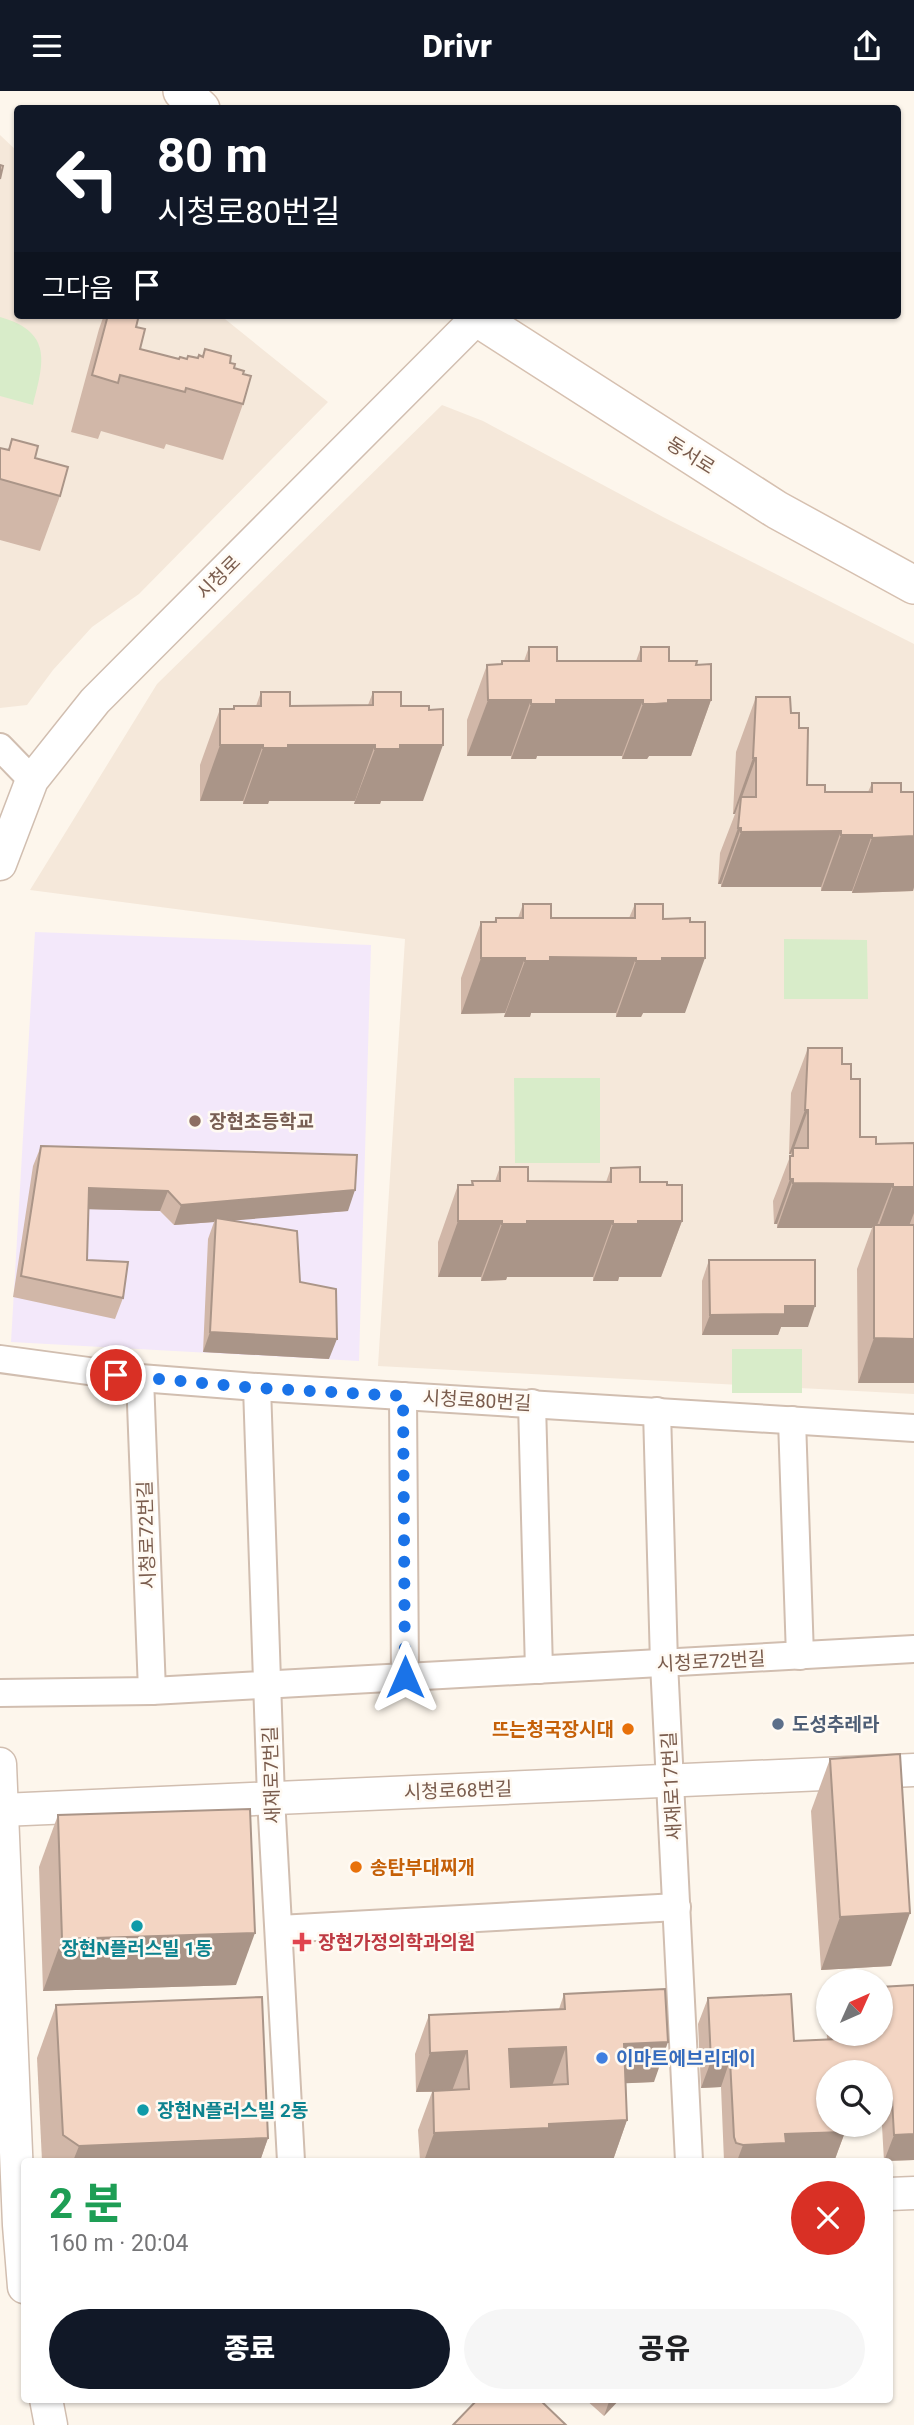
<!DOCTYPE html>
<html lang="ko">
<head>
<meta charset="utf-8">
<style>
	body { margin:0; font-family:Roboto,"Noto Sans KR",sans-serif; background:#f6f6f6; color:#202124; height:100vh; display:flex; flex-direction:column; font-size:26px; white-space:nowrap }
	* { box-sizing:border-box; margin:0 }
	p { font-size:23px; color:#757577 }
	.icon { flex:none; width:38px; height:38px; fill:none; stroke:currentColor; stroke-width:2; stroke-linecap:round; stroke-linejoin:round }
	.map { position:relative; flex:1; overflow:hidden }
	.side { position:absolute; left:21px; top:2067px; width:872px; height:245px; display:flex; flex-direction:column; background:#fff; border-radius:7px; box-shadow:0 2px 5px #0004 }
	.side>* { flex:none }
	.top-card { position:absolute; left:14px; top:14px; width:887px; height:214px; border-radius:7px; box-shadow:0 2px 5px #0004; background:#111827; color:#fff; overflow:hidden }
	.needle { width:46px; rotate:45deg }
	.controls { position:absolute; left:816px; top:1878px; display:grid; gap:14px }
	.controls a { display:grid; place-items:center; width:77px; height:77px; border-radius:50%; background:#fff; box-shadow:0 2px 5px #0004; font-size:35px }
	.pin { position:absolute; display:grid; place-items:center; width:60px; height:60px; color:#fff; margin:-30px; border:4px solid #fff; border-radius:50%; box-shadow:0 2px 7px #0007 }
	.me { position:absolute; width:77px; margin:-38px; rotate:0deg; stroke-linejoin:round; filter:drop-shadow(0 0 5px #0008) }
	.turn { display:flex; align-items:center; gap:24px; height:147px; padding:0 28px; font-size:32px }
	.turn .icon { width:91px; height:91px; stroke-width:2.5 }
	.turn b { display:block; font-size:49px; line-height:60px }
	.then { display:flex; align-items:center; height:66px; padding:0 28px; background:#0003; gap:14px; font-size:26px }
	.round { display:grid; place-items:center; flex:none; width:74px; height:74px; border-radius:37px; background:#f6f6f6 }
	.summary { display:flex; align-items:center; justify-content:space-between; height:119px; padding:0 28px }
	h1 { font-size:42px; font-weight:800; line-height:52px; color:#1e9e55 }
	.primary-button { display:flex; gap:14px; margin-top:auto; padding:14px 28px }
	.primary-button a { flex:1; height:80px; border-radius:42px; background:#111827; color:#fff; font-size:28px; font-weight:800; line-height:80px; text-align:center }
	.primary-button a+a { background:#f6f6f6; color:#202124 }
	header { display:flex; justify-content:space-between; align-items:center; height:91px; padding:0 28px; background:#111827; color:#fff; font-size:32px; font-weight:800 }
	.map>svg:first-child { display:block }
</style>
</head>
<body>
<header><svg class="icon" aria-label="menu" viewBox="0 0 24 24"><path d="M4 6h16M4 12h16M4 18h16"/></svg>Drivr<svg class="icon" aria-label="share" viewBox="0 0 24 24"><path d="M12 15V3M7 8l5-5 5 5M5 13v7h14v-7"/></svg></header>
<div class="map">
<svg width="914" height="2334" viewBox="0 0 914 2334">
	<rect width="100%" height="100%" fill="#fdf6ec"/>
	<g fill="#f5e8da">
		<path d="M0 44 17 60 18 224H220L328 311 139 503 92 536 53 579 27 614 0 617Z"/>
		<path d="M442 314 483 330 663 426 914 553V1303L378 1275 405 848 30 799 157 593Z"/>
	</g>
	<path fill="#f3e8fa" d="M35 841 371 854 359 1270 11 1251Z"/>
	<g fill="#d8ecc9">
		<path d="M0 226C53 241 44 271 33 314L0 305Z"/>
		<path d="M784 848 867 849 868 908H784Z"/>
		<path d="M514 987H600V1072H515Z"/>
		<rect x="732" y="1258" width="70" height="44"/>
	</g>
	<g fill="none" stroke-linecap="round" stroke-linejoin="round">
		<g stroke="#d1beb0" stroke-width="30">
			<g id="minor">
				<path d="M0 656 32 689"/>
				<path d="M0 1268 140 1287 257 1296 914 1337"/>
				<path d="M140 1287 152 1600"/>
				<path d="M257 1296 271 1707 291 2070"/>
				<path d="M403 1305 405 1586"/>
				<path d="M532 1312 539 1579"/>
				<path d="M657 1320 664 1572 689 2070"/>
				<path d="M792 1329 800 1565"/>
				<path d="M0 1602 152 1600 914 1558"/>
				<path d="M279 1838 677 1816"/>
			</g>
		</g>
		<g stroke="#d1beb0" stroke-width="35">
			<g id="tertiary">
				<path d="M0 773 32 689 95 610 477 227"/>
				<path d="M0 1673 19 2134 24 2196"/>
				<path d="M2 1719 914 1679"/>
				<path d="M889 2103 914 2102"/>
				<path d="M46 2308 51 2334"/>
			</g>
		</g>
		<g stroke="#d6c0b0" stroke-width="40">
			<g id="secondary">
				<path d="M182 0 201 18"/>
				<path d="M473 224 777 419 914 494"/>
			</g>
		</g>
		<use href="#minor" stroke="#fff" stroke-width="26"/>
		<use href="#tertiary" stroke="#fff" stroke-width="32"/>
		<use href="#secondary" stroke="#fff" stroke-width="37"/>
	</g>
	<g fill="#d1b7a8">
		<path d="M104 224H139L136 236 140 258 179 268 198 267 202 265 205 258 230 272 234 277 243 283V313L223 369 166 353 164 358 101 340 98 348 71 341 99 238Z"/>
		<path d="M12 348 35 367 60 405 40 460 0 449V357L8 359Z"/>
		<path d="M529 556 557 570H636L641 556 669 570 696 574 711 609 691 665H649L647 668H622V665H537L536 668H511V665H467V629L487 574 500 573 502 570H524Z"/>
		<path d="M261 601 290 615 368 614 373 601 401 615 423 710H381L380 713H354L355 710H269L268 713H243V710H200V674L220 618H233L234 615H256Z"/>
		<path d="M756 606 791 622 799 637 807 694 825 701H868L872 692 901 701H914V796L913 800 852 802V800H821V796H721V793H718L720 762 735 723H733L736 661Z"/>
		<path d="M523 813 551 827H629L635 813 663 828 685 922H643L641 926H616V922H531L530 926H504L505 922 461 923V887L481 831H494L496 827H518Z"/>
		<path d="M808 957 842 973 851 988 860 1046 876 1053 914 1052V1292H858L857 1178 872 1137H777V1133H774L773 1110 791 1063H789L791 1002Z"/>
		<path d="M41 1055 348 1120 232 1129 300 1191 329 1268 203 1261 208 1148 214 1131 174 1134 160 1120 88 1118 87 1169 123 1207 115 1228 13 1206 33 1075Z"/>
		<path d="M500 1076 528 1090 606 1091 611 1077 640 1091 682 1130 661 1186H619L618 1190H593V1186H507L506 1189 481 1190V1186H438V1151L458 1094H471L472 1090H495Z"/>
		<path d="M709 1169 808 1236H781L778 1244H702V1190Z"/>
		<path d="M830 1668 891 1875 821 1879 811 1720Z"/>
		<path d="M58 1724 236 1894 43 1900 39 1776Z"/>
		<path d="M914 1894V2069L884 2070 882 2035 844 2037 845 2041 835 2068 779 2070H724L721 1996 701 1997 698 1933 708 1907 794 1950 827 1948 826 1925 828 1919V1942H880Z"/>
		<path d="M564 1903 654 1991 626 1992 627 2029 613 2069 583 2070H420L418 2039 432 2001H416L415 1963 429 1924 559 1918Z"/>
		<path d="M56 1914 268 2047 260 2070H42L37 1967Z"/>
		<path d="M585 2308H620L604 2325Z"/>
	</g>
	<g fill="#aa9588">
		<path d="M488 609H531L511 665H467Z"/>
		<path d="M556 609H643L622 665H537L536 668H511L531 613Z"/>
		<path d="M668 609H711L691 665H649L647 668H622L643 613Z"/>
		<path d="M220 654H263L243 710H200Z"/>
		<path d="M288 654H375L355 710H269L268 713H243L263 657Z"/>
		<path d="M400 654H443L423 710H381L380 713H354L375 658Z"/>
		<path d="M753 667H756L741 709V706L735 723H733Z"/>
		<path d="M738 737H741L721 793H718Z"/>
		<path d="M841 740 821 796H721L741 741Z"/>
		<path d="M841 744H872L852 800H821Z"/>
		<path d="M914 745V796L913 800 852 802 872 747Z"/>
		<path d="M550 866 636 867 616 922H531L530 926H504L525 870Z"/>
		<path d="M481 867H525L505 922 461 923Z"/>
		<path d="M662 867H705L685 922H643L641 926H616L636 870Z"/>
		<path d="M805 1019H808L793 1060V1057L791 1063H789Z"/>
		<path d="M790 1088H793L777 1133H774Z"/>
		<path d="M793 1092 893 1093 876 1137 874 1134 872 1137H777Z"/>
		<path d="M893 1096H914V1122L907 1140H877Z"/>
		<path d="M89 1097 168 1100 160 1120 81 1118Z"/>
		<path d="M355 1099 348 1120 216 1131V1127L214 1131 174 1134 181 1114Z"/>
		<path d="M458 1130H502L481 1186H438Z"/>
		<path d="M527 1130H613L593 1186H507L506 1189 481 1190 502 1133Z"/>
		<path d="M638 1130H682L661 1186H619L618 1190H593L613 1133Z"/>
		<path d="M785 1215H815L808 1236H781L778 1244H702L710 1224Z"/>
		<path d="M210 1241 337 1248 329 1268 203 1261Z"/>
		<path d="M874 1247 914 1248V1292H858Z"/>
		<path d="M910 1822 891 1875 821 1879 840 1826Z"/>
		<path d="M255 1842 236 1894 43 1900 62 1848Z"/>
		<path d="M668 1951 654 1991 610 1993 624 1953Z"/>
		<path d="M566 1956 552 1995 494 1998 509 1958Z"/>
		<path d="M467 1960 452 2000 416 2001 430 1962Z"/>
		<path d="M730 1969 721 1996 701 1997 711 1970Z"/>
		<path d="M892 2008 882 2035 833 2038 835 2034H880V2009Z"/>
		<path d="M627 2029 613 2069 583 2070H424L434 2042 549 2033Z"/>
		<path d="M845 2041 835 2068 779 2070H737L743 2054 785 2043Z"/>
		<path d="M914 2043V2069L884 2070 894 2044Z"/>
		<path d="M268 2047 260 2070H73L79 2055Z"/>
		<path d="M610 2308H620L604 2325Z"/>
	</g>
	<g fill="#f3d5c3" stroke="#aa9588" stroke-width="2" fill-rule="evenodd">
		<path d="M0 74 3 75 0 88Z"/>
		<path d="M108 224H139L136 236 145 238 140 258 179 268 180 266 187 268 188 265 198 267 199 264 203 266 205 258 231 265 230 272 235 273 234 277 244 280 243 283 251 285 243 313 186 297 185 301 120 284 118 292 92 284Z"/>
		<path d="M12 348 38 355 35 367 68 376 60 405 0 388V357L9 359Z"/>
		<path d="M529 556H557V570H641V556H669V570H697L696 574 711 573V609H668V612L655 613H643V609H556V613H531V609H488L487 574 502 573V570H529Z"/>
		<path d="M261 601H290V615L373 614V601H401V615H429V619L443 618V654H400V658H375V654H288V657H263V654H220V618H234V615H261Z"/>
		<path d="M756 606H790L791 622H799V637H808L807 694H825V701H872V692H901V701H914V745L872 747V744H841V740L741 741V737H738L741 706H756V667H753Z"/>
		<path d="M523 813H551V827H635V813H663V828L690 827V831H705V867H662V870H636V867L550 866V870H525V867H481V831H496V827H523Z"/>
		<path d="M808 957H842V973H851V988H860V1046H876V1053L914 1052V1096H893V1093L793 1092V1088H790V1065H793V1057H808V1019H805Z"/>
		<path d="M41 1055 357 1064 355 1099 181 1114 168 1100 89 1097 87 1169 128 1171 123 1207 21 1185Z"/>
		<path d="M500 1076H528V1090L611 1091V1077L640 1076V1091H667V1094H682V1130H638V1133H613V1130H527V1133H502V1130H458V1094H473L472 1090H500Z"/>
		<path d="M216 1127 297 1140 300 1191 336 1198 337 1248 210 1241Z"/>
		<path d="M874 1134H914V1248L874 1247Z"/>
		<path d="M709 1169H815V1215H785V1223L710 1224Z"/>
		<path d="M900 1663 910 1822 840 1826 830 1668Z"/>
		<path d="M250 1718 255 1842 62 1848 58 1724Z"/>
		<path d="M914 1894V2043L894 2044 892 2008 880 2009V1981H828V2034H844L845 2041 785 2043 786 2052 743 2054 736 2052 734 2046 730 1969 711 1970 708 1907 791 1903 794 1950 838 1948V1942H880V1896Z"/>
		<path d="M665 1898 668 1951 624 1953 627 2029 549 2033V2037L434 2042 433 2000 469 1998 467 1960 430 1962 429 1924 565 1918 564 1903ZM566 1956 568 1993 511 1996 509 1958Z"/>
		<path d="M262 1906 268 2047 79 2055 63 2044 56 1914Z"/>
		<path d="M478 2308H539L566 2334H453Z"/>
	</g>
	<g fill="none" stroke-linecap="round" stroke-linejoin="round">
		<path stroke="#1a73e8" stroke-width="12" stroke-dasharray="0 21.6" d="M116 1284 257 1297 403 1305 405 1586"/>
	</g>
	<circle fill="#8d6e63" stroke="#fffaf3" stroke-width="2.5" cx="195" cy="1030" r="7"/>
	<circle fill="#5c6f8a" stroke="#fffaf3" stroke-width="2.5" cx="778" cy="1633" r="7"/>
	<g fill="#e8710a" stroke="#fffaf3" stroke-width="2.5">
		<circle cx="628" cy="1638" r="7"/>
		<circle cx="356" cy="1776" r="7"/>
	</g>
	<g fill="#0f9aa8" stroke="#fffaf3" stroke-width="2.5">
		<circle cx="137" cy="1835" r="7"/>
		<circle cx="143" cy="2019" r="7"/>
	</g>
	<path fill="#e0444e" stroke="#fffaf3" stroke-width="2.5" d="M298.5 1840.5h7v7h7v7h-7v7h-7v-7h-7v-7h7z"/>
	<circle fill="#3f7fe0" stroke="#fffaf3" stroke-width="2.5" cx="602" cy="1967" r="7"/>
	<g text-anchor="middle" stroke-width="5" stroke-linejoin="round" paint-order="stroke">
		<g font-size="19" fill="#7a5c4d" stroke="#fffaf3">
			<text transform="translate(691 364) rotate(32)" y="7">동서로</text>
			<text transform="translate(218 486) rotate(-45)" y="7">시청로</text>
			<text transform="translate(477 1309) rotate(3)" y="7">시청로80번길</text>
			<text transform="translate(146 1444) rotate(-92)" y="7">시청로72번길</text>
			<text transform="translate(711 1570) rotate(-3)" y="7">시청로72번길</text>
			<text transform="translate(271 1684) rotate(-92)" y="7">새재로7번길</text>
			<text transform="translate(671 1695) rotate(-93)" y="7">새재로17번길</text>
			<text transform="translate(458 1699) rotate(-2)" y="7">시청로68번길</text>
		</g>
		<g font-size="19" font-weight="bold" fill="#785e54" stroke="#fffaf3" text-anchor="start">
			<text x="209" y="1037">장현초등학교</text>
		</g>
		<g font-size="19" font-weight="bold" fill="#4e5e75" stroke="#fffaf3" text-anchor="start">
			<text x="792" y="1640">도성추레라</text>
		</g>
		<g font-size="19" font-weight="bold" fill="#c56008" stroke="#fffaf3" text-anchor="end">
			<text x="614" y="1645">뜨는청국장시대</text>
			<text x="370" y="1783" text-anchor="start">송탄부대찌개</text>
		</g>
		<g font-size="19" font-weight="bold" fill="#be3a42" stroke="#fffaf3" text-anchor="start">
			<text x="318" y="1858">장현가정의학과의원</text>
		</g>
		<g font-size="19" font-weight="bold" fill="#0d838f" stroke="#fffaf3">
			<text x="137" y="1864">장현N플러스빌 1동</text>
			<text x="157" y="2026" text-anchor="start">장현N플러스빌 2동</text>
		</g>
		<g font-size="19" font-weight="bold" fill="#366cbe" stroke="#fffaf3" text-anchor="start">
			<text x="616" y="1974">이마트에브리데이</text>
		</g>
	</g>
</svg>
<div class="controls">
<a><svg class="needle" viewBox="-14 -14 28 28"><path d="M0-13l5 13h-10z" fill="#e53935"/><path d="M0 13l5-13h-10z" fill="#757577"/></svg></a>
<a><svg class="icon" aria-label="search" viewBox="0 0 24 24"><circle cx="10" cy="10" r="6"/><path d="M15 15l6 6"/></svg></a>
</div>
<div class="pin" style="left:116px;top:1284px;background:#d93025"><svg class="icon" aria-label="arrive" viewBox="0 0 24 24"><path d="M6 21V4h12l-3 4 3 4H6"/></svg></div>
<svg class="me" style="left:405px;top:1586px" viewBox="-20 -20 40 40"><path d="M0-17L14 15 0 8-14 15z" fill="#1a73e8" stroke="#fff" stroke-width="4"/></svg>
<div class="top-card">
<div class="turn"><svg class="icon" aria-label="left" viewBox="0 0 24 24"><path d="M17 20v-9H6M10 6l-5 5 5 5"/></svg><div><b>80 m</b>시청로80번길</div></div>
<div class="then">그다음<svg class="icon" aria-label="arrive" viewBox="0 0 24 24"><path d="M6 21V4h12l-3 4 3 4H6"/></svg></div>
</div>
<section class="side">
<div class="summary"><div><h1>2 분</h1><p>160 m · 20:04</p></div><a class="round" style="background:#d93025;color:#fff"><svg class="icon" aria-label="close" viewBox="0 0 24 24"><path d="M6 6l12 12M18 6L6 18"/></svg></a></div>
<div class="primary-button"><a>종료</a><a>공유</a></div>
</section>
</div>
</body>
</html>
